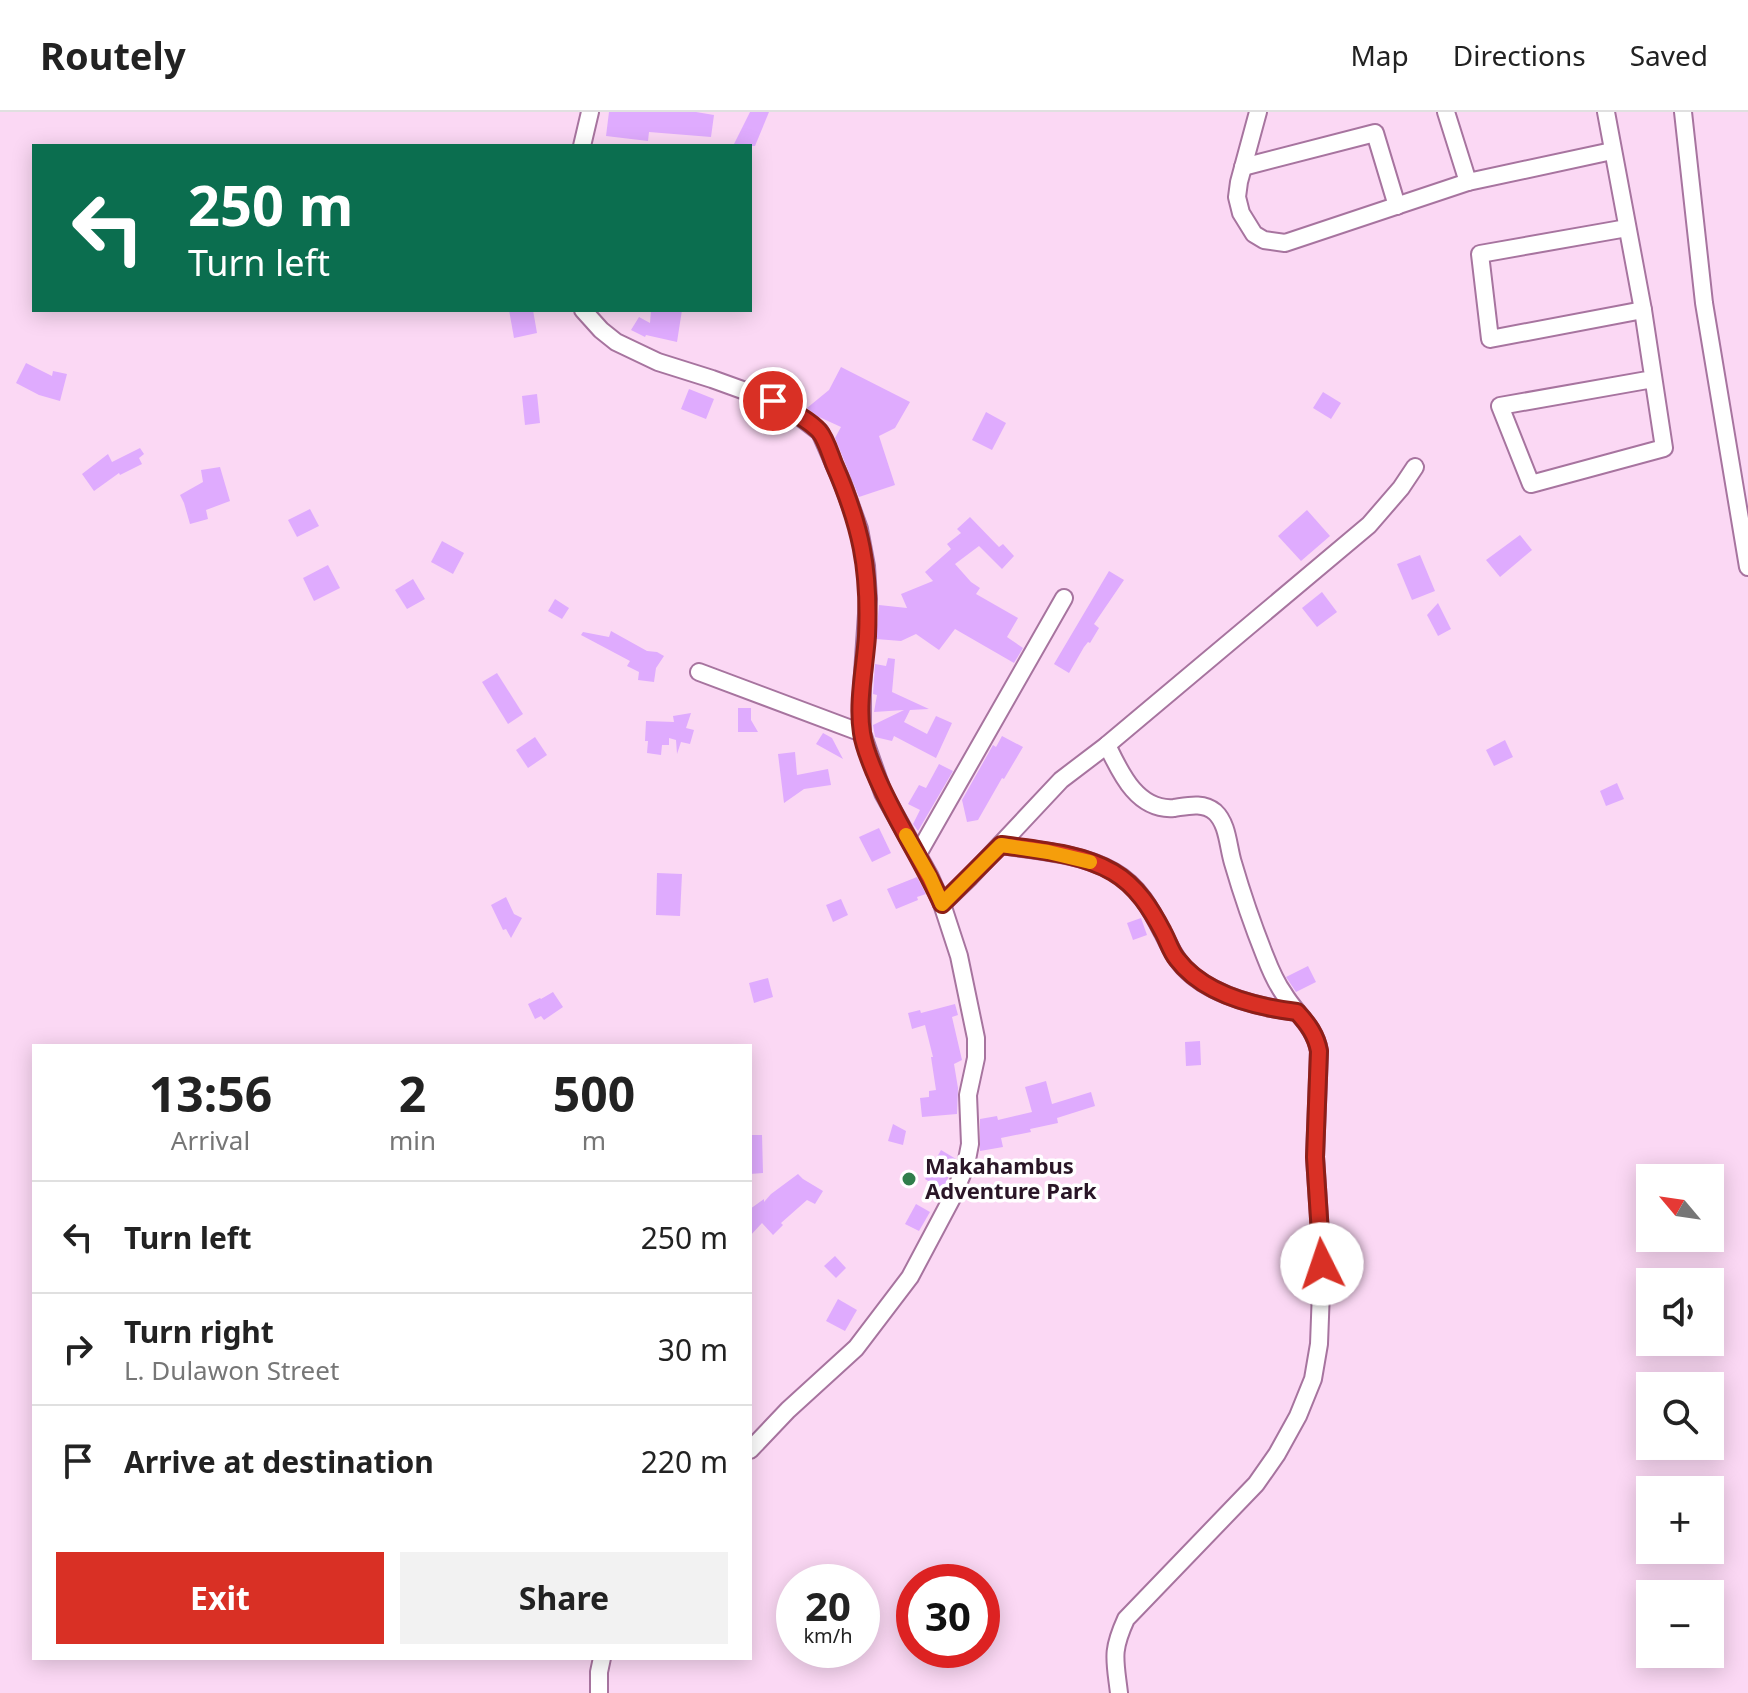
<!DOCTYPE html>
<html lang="en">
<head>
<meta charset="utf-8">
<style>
	body { margin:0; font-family:"Noto Sans",sans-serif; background:#f2f2f2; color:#222; height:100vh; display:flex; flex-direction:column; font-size:30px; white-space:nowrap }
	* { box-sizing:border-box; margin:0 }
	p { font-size:26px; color:#767676 }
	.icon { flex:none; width:44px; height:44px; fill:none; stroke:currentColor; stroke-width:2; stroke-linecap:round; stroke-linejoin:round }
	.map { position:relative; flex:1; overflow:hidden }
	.side { position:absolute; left:32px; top:932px; width:720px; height:616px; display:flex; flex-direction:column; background:#fff; border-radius:0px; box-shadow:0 4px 20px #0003 }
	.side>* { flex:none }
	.hud { position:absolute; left:32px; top:32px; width:720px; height:168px; border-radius:0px; box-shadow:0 4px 20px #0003; background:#0b6e4f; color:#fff; overflow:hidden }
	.needle { width:52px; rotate:299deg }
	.buttons { position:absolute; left:1636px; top:1052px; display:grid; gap:16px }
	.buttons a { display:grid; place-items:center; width:88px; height:88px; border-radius:0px; background:#fff; box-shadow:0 4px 20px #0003; font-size:40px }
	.speed { position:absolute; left:776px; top:1452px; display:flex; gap:16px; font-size:40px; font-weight:700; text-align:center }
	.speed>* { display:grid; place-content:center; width:104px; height:104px; border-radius:50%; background:#fff; box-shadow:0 4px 20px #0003; line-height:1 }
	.speed small { font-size:20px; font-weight:400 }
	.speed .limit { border:12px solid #d22; background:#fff; color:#111 }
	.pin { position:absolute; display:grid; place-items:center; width:68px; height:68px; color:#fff; margin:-34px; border:4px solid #fff; border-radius:50%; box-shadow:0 2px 8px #0007 }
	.me { position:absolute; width:88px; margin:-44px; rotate:356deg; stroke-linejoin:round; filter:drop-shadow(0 0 6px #0008) }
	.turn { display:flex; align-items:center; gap:28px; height:168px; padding:0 24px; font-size:36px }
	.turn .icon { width:104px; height:104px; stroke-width:2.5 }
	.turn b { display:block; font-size:56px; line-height:68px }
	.eta { display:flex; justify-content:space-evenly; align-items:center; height:136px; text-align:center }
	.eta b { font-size:48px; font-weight:700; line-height:56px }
	.primary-button { display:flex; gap:16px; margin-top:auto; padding:16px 24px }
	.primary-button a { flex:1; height:92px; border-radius:0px; background:#d93025; color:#fff; font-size:32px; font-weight:700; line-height:92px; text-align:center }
	.primary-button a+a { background:#f2f2f2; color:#222 }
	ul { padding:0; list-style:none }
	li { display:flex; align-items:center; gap:24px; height:112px; padding:0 24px; border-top:2px solid #e0e0e0 }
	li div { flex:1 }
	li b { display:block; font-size:30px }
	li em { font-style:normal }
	header { display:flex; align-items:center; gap:48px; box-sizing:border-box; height:112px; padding:0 40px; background:#fff; border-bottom:2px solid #e0e0e0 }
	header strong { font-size:38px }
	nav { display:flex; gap:44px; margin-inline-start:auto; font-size:28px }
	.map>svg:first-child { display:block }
</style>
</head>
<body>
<header>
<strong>Routely</strong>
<nav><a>Map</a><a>Directions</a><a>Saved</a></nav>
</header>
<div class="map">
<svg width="1748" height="1581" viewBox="0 0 1748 1581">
	<rect width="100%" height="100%" fill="#fbd8f4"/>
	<g fill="#dfabfe">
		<path d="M609 0H696L714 3 711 25 649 20 648 29 606 24Z"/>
		<path d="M750 0H769L755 34H733Z"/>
		<path d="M509 198H533L537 221 514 226Z"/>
		<path d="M651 198H682L677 230 646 223 645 225 631 218 639 205 650 211Z"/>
		<path d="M26 251 52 264 53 259 67 262 60 289 39 283 16 271Z"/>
		<path d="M841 255 910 290 895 316 879 324 895 373 859 385 835 326 841 315 817 304 807 296 829 278Z"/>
		<path d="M689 277 714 287 706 307 681 297Z"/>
		<path d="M1323 280 1341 291 1331 307 1313 296Z"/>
		<path d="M537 282 540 311 525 313 522 284Z"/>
		<path d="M986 300 1006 311 992 338 972 328Z"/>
		<path d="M140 336 144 342 139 346 142 352 120 363 119 361 94 379 82 362 108 342 112 350Z"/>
		<path d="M220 355 230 389 206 398 208 407 190 412 184 391 180 383 203 370 201 358Z"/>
		<path d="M310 397 319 414 297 425 288 408Z"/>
		<path d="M1307 398 1330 424 1301 449 1278 424Z"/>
		<path d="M970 405 999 435 1003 432 1014 444 1002 457 979 434 955 452 971 470 980 476 976 482 1018 506 1007 525 1023 536 1014 551 955 517 939 538 916 522 901 529 876 527 879 493 907 496 901 482 933 469 925 460 951 437 947 432 961 421 957 417Z"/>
		<path d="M1520 423 1532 438 1500 465 1486 448Z"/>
		<path d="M442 429 464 441 453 462 431 450Z"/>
		<path d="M1420 443 1435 479 1412 488 1397 452Z"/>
		<path d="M328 453 340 476 314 489 303 466Z"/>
		<path d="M1109 459 1124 468 1094 512 1099 516 1090 531 1088 530 1084 535 1069 561 1054 552Z"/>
		<path d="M413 467 425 487 407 497 395 478Z"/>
		<path d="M1322 480 1337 500 1317 515 1302 496Z"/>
		<path d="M555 487 569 496 562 507 548 499Z"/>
		<path d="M1438 491 1451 517 1438 524 1427 503Z"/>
		<path d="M611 519 647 539 657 540 664 544 656 556 654 570 638 568 639 560 627 554 630 549 581 523 583 520 609 525Z"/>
		<path d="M888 546 895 547 892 580 929 597 910 598 904 610 927 622 936 604 952 611 936 646 894 624 892 629 875 625 873 613 904 598 874 600 877 583 873 582 875 552 886 554Z"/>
		<path d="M497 561 523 602 508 612 482 570Z"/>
		<path d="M738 596H751V608L758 620H738Z"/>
		<path d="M691 601 686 616 694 618 690 632 681 630 677 642 676 628 669 626V633H662L661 643 647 641 648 629H645L646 609 674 610 673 604Z"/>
		<path d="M823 621 832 626 843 647 816 632Z"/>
		<path d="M1002 624 1023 635 1004 667 1002 666 978 708 967 710 962 688 993 633 996 635Z"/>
		<path d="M535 625 547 643 528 656 516 638Z"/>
		<path d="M1505 628 1513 645 1494 654 1486 638Z"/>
		<path d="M795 640 797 663 828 657 831 673 804 677 784 691 778 642Z"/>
		<path d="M939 652 953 659 918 719 913 712 920 698 908 692 919 673 926 676Z"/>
		<path d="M1617 671 1624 687 1606 694 1600 679Z"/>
		<path d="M879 716 891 741 872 750 859 725Z"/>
		<path d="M657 761 682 762 680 804 656 803Z"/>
		<path d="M917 765 926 782 917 785 918 788 896 797 887 777Z"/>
		<path d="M506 785 514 802 522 806 511 826 506 817 503 818 491 793Z"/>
		<path d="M841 787 848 803 833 810 826 793Z"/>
		<path d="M1141 806 1147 823 1133 828 1127 811Z"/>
		<path d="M1308 854 1316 870 1296 880 1286 865Z"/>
		<path d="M768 866 773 885 754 891 749 871Z"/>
		<path d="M553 880 563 895 544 908 541 904 535 907 528 892 540 886 541 887Z"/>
		<path d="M955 892 958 903 952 905 962 948 954 952 958 976 957 1002 922 1005 920 986 929 985V979L936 978 931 945H933L925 913 912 917 908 901 920 898 921 901Z"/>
		<path d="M1200 929 1201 953 1186 954 1185 930Z"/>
		<path d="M1046 969 1052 992 1091 980 1095 994 1057 1006 1058 1011 1030 1017 1031 1020 1001 1026 1003 1035 980 1039V1007L997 1004 998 1008 1032 1000 1025 975Z"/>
		<path d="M893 1012 906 1019 903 1033 888 1029Z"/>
		<path d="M750 1023H762L763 1061 750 1062Z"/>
		<path d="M941 1038 956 1047 943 1078 925 1067Z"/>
		<path d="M798 1062 803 1067 823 1079 815 1092 807 1088 781 1111 783 1113 773 1123 762 1111 750 1124V1097L764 1087V1090L771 1082Z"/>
		<path d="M916 1092 930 1100 919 1119 905 1112Z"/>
		<path d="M835 1144 846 1156 836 1166 824 1154Z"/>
		<path d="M838 1187 857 1198 845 1219 826 1209Z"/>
	</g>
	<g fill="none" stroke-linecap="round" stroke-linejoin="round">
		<g stroke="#a7749f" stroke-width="20">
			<g id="minor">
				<path d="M1258 0 1239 70 1237 85 1241 101 1254 122 1264 128 1285 131 1468 70 1612 39"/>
				<path d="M1446 0 1468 70"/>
				<path d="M1606 0 1643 198 1664 336 1531 372 1500 294 1653 267"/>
				<path d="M1683 0 1704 191 1748 455"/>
				<path d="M582 34 590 0"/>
				<path d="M1243 55 1375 21 1397 94"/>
				<path d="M1627 116 1480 142 1490 227 1643 198"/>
				<path d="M583 198 601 218 616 230 658 250 712 267 773 289 799 304 820 320 842 370 859 417 866 454 868 487 862 576V621L883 681 930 765 942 792 959 844 976 926V946L968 983 970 1032 966 1053 952 1086 910 1165 856 1236 788 1298 750 1338"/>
				<path d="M699 560 862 621"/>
				<path d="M1107 633C1120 660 1137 699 1174 696 1188 694 1203 690 1215 700 1228 712 1228 735 1233 751 1242 782 1253 814 1265 844 1270 857 1276 871 1284 882 1296 902 1315 915 1319 939L1315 1045 1322 1152 1319 1232 1313 1267 1298 1304 1277 1342 1256 1372 1126 1507C1111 1540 1115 1547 1119 1581"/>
				<path d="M1001 733C1038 739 1080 741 1114 760 1146 778 1157 812 1174 842 1196 881 1257 895 1297 900"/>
				<path d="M918 742 1064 486"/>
				<path d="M942 792 970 765 1061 668 1107 633 1369 413 1401 376 1415 355"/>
				<path d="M599 1581V1560L602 1546"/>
			</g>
		</g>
		<use href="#minor" stroke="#fff" stroke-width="16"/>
	</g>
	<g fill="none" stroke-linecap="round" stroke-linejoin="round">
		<g stroke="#8d1f18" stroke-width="20">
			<path id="route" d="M773 289C788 298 807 306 819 319 826 327 830 342 834 352 861 414 870 457 867 524 865 554 857 591 862 621 864 635 870 649 875 661 894 707 922 747 942 792L1001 733C1038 738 1080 741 1113 760 1137 774 1151 797 1163 820 1168 829 1171 840 1177 847 1204 883 1256 895 1297 900 1308 912 1316 923 1319 939L1315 1045 1322 1152"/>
		</g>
		<use href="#route" stroke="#d93025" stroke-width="14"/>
		<path stroke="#f59e0b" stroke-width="14" d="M906 723 930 765 942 792 1001 733 1048 740 1090 750"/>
	</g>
	<circle fill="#307d4b" stroke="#fff" stroke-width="3" cx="909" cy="1067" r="8"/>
	<g text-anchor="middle" stroke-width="7" stroke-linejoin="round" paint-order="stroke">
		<g font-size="22" font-weight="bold" fill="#2a1627" stroke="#fff" text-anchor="start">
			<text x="925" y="1062">Makahambus<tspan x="925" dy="25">Adventure Park</tspan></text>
		</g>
	</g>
</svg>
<div class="buttons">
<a><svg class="needle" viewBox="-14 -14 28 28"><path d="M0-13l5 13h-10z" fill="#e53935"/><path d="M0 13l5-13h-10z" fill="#767676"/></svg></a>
<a><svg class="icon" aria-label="sound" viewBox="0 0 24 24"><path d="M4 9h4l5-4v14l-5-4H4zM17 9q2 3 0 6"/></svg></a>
<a><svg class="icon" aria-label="search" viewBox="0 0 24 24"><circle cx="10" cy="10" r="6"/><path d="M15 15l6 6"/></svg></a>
<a>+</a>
<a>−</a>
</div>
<div class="speed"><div>20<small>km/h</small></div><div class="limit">30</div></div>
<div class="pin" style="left:773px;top:289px;background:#d93025"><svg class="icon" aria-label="arrive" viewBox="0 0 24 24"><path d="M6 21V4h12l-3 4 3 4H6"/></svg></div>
<svg class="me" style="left:1322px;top:1152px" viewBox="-20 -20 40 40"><circle r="19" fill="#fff"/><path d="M0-13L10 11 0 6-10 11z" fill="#d93025"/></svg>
<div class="hud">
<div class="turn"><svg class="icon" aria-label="left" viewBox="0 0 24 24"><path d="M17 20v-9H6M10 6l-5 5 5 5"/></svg><div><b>250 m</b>Turn left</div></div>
</div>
<section class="side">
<div class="eta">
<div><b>13:56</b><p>Arrival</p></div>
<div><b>2</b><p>min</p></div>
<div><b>500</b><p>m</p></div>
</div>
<ul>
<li><svg class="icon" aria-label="left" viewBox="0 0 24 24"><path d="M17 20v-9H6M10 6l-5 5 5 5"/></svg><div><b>Turn left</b></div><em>250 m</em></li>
<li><svg class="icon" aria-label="right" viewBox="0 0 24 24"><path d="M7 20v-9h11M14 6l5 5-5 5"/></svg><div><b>Turn right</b><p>L. Dulawon Street</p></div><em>30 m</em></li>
<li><svg class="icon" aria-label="arrive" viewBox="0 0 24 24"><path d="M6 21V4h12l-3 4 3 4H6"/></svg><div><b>Arrive at destination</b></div><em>220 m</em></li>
</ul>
<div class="primary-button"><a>Exit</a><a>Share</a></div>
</section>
</div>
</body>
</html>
